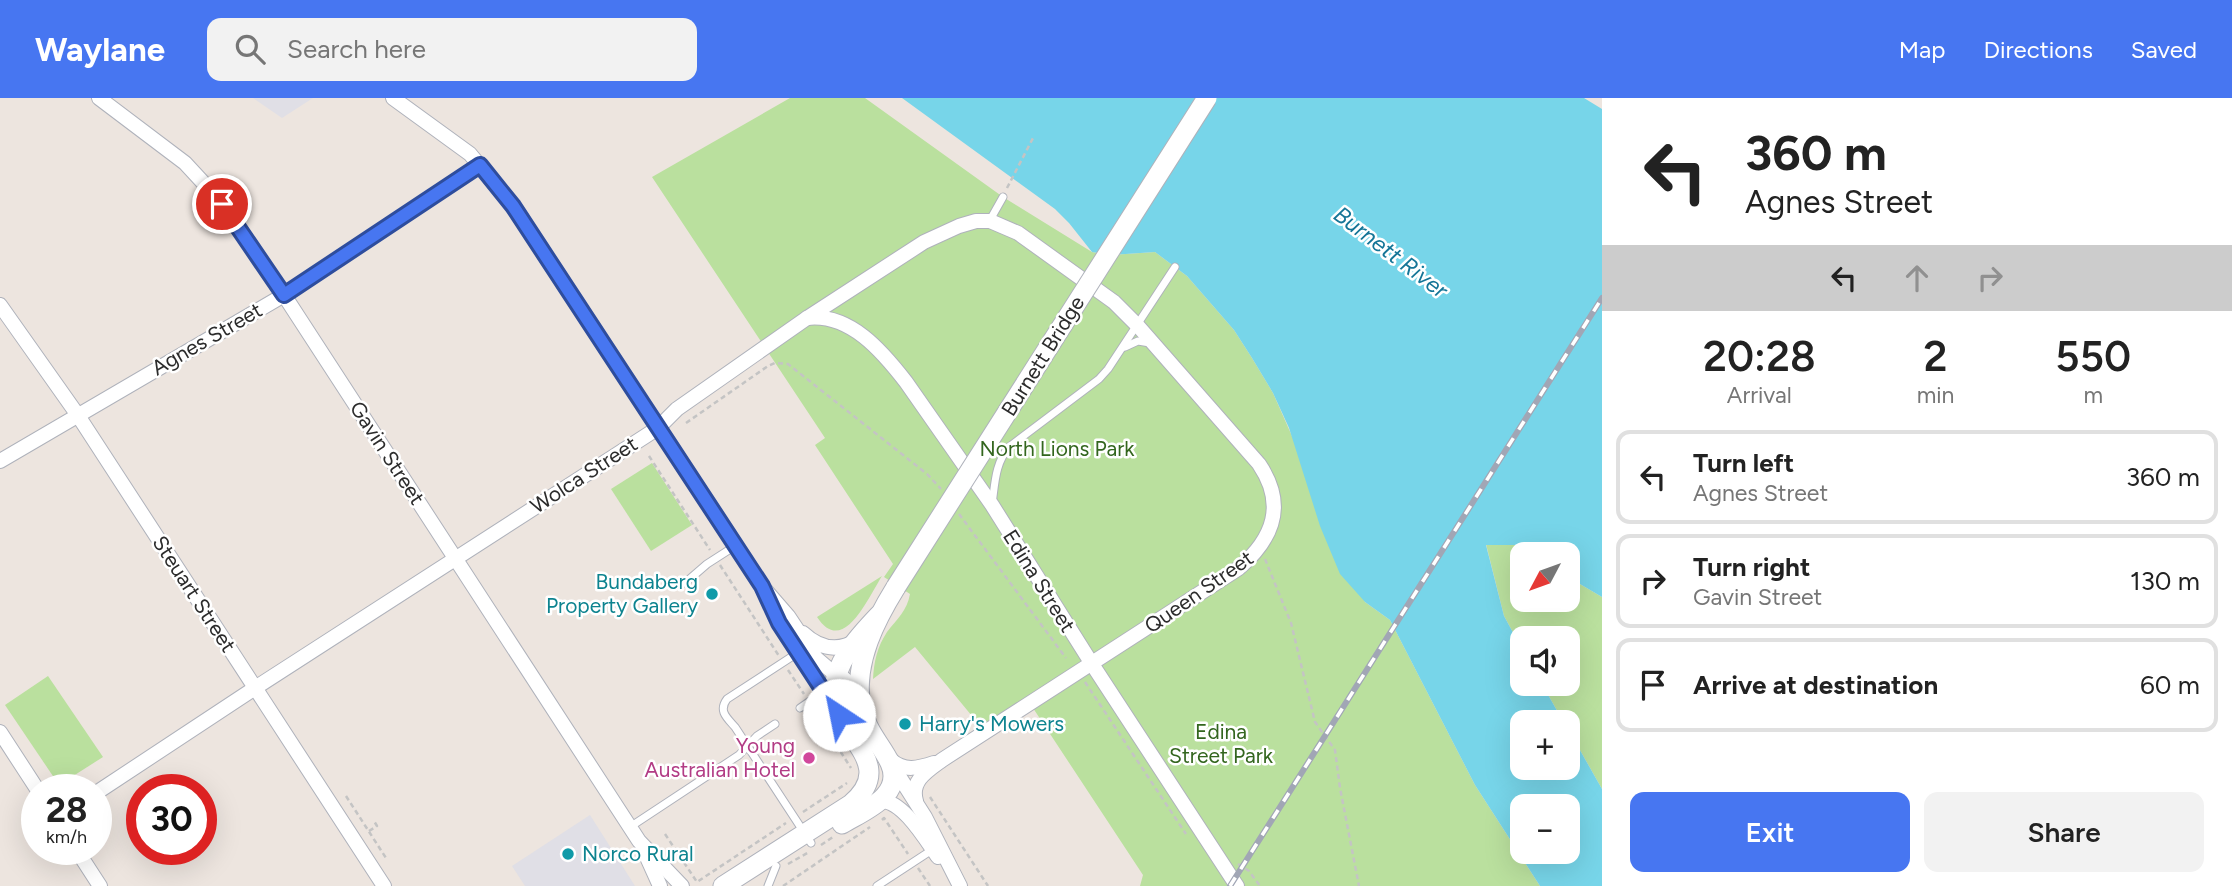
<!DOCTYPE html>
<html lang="en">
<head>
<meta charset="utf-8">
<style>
	body { margin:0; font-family:Figtree,sans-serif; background:#f2f2f2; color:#222; height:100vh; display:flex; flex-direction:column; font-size:26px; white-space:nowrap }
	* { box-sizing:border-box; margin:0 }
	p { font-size:23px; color:#767676 }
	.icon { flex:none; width:38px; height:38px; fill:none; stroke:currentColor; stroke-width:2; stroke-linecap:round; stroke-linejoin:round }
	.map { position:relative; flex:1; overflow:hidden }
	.details { display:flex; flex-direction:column; background:#fff; width:630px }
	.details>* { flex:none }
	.guide { background:#fff; color:#222; overflow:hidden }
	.needle { width:46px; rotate:229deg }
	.buttons { position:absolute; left:1510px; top:444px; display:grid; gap:14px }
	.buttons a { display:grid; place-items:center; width:70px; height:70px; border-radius:14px; background:#fff; box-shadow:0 7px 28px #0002; font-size:35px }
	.speed { position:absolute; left:21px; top:676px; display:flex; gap:14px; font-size:35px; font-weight:700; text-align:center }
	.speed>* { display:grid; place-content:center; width:91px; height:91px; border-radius:50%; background:#fff; box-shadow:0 7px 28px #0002; line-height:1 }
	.speed small { font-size:18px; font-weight:400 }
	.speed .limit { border:10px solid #d22; background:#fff; color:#111 }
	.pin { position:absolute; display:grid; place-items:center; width:60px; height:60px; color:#fff; margin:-30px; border:4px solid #fff; border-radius:50%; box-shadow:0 2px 7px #0007 }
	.me { position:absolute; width:77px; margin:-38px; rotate:326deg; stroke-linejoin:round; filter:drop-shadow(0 0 5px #0008) }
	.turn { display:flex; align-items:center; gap:24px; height:147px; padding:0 28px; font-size:32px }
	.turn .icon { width:91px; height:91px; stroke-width:2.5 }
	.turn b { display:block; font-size:49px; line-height:60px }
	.lanes { display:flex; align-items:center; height:66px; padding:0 28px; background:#0003; justify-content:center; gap:35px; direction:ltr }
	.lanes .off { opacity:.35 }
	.eta { display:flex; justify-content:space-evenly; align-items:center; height:119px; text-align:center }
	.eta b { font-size:42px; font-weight:600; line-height:49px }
	.action { display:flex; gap:14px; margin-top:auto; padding:14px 28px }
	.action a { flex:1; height:80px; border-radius:14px; background:#4776f1; color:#fff; font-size:28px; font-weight:600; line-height:80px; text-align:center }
	.action a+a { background:#f2f2f2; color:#222 }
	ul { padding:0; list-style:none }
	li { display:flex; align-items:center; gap:21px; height:94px; margin:0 14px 10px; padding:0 14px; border:4px solid #e0e0e0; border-radius:14px }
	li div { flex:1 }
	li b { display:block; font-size:26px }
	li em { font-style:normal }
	header { display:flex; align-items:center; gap:42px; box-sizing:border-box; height:98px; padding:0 35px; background:#4776f1; color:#fff }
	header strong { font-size:33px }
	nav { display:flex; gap:38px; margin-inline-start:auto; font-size:24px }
	.search { width:490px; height:63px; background:#f2f2f2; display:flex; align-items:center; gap:18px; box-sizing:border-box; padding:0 24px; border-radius:14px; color:#767676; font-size:26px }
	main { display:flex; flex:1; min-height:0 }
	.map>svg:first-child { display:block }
</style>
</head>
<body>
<header>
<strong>Waylane</strong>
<div class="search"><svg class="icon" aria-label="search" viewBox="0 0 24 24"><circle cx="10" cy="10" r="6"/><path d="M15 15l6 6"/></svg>Search here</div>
<nav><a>Map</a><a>Directions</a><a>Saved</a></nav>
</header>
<main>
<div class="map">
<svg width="1602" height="788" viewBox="0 0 1602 788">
	<rect width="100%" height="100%" fill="#ede5df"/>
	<g fill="#e0dfe6">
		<path d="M253 0H313L282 20Z"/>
		<path d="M590 717 635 788H525L512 768Z"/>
	</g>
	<g fill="#bae09e">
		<path d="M790 0H865L1003 99 1092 154 1111 157 1155 154 1187 178 1234 232 1252 260 1273 295 1365 504 1390 522 1475 687 1540 788H1140L1143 777 1031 607 986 635 915 549 873 581C874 564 877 549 887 534 897 521 907 513 910 496L884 479 893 466 815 347 825 340 652 79Z"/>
		<path d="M652 365 692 427 651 453 611 391Z"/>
		<path d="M1486 446 1515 447 1532 457H1522V502H1568V479L1602 499V691L1568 631V625H1564L1542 586H1568V541H1522V551L1504 518Z"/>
		<path d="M882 478C868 500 843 559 817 519Z"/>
		<path d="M48 578 103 659 59 687 5 607Z"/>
	</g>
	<path fill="#77d5e9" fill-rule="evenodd" d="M902 0H1584L1602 11V499L1568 479V457H1532L1515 447H1486L1504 518 1522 551V586H1542L1564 625H1522V670H1568V631L1602 691V788H1540L1475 687 1390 522 1365 504 1340 476 1320 428 1289 330 1273 295 1252 260 1234 232 1187 178 1155 154 1111 157 1092 154 1069 125 1055 111ZM1522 709H1568V754H1522Z"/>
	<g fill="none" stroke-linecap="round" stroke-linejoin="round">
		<g stroke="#afb2bb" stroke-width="9">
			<g id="lane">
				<path d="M990 122 1003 99"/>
				<path d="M1125 249 1138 243 1150 245"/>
				<path d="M992 406C995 386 995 365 1009 349L1099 281 1108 271 1175 169"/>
				<path d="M685 485 707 466 735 448"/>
				<path d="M799 554 727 601C718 613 727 620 735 629L811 745"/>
				<path d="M800 610 823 594"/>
				<path d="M630 729 739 657 757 638 775 626"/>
				<path d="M768 788 776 768"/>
				<path d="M877 788 935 750"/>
			</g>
		</g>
		<g stroke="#afb2bb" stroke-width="16">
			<g id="street">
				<path d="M99 0 185 65 222 105 284 197 639 743 682 788"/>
				<path d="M393 0 470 56 513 108 762 488 788 518 816 560 837 578"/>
				<path d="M0 207 77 316 384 788"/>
				<path d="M807 220C850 215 882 253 906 284L992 407 1092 566 1237 788"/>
				<path d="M0 363 284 197 480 67"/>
				<path d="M770 505 779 525 834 610"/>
				<path d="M803 535C819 550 837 555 857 542"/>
				<path d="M0 634 37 691"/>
				<path d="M891 662C904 674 919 670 934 665"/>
				<path d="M892 667 925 719 960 788"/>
				<path d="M96 695 255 590 658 330 677 311 807 220 924 144 959 128 976 123H990L1018 135 1114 204 1138 228 1259 366C1286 406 1274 440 1239 470L942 662C927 673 910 683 916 703"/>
				<path d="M880 703C902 701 926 742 938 759"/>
				<path d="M76 751 100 788"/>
				<path d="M646 757 660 788"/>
			</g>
		</g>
		<g stroke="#afb2bb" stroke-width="21">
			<g id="secondary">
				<path d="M837 578C861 596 856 604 868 628 874 641 884 652 890 665 905 698 863 713 842 726"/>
				<path d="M860 604C855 562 875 523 896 489"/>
				<path d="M723 788 851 706C899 665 836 639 834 596 833 565 860 537 879 517"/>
			</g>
		</g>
		<g stroke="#c4c4c4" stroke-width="2.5" stroke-dasharray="5 3.5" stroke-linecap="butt">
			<path d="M1007 90 1033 40"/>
			<path d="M686 325 768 268 775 265 788 266 927 376 941 391"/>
			<path d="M649 358 710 452"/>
			<path d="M959 416 1066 560"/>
			<path d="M1265 461 1291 525 1315 624 1335 652 1340 690 1359 788"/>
			<path d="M720 467 779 558"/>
			<path d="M788 572 804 596"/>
			<path d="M1085 584 1186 736"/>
			<path d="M813 611 851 670"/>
			<path d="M346 698 386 760"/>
			<path d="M930 699 988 788"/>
			<path d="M803 714 847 685"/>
			<path d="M882 722 884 720 908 756"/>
			<path d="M369 733 377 728 374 723"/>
			<path d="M665 736 697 784 786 725"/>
			<path d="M821 747 833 739"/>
			<path d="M788 766 809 754"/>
			<path d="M1238 766 1249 773 1260 788"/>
			<path d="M918 770 930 788"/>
			<path d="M783 788 870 729"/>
		</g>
		<use href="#lane" stroke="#fff" stroke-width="7"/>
		<use href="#street" stroke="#fff" stroke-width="14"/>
		<use href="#secondary" stroke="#fff" stroke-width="19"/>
		<g stroke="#a1a6b5" stroke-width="6">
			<path id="rail" d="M1230 788 1602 200"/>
		</g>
		<use href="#rail" stroke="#fff" stroke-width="3.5" stroke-dasharray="10" stroke-linecap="butt"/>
		<g stroke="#afb2bb" stroke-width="21" stroke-linecap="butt">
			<path id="secondary-bridge" d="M896 489 1207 0"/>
		</g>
		<use href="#secondary-bridge" stroke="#fff" stroke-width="19"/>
	</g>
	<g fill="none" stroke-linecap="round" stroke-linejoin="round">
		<g stroke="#2e4d9d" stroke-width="18">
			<path id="route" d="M222 106 284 197 480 67 513 108 762 488 779 525 839 617"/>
		</g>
		<use href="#route" stroke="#4776f1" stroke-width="12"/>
	</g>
	<g fill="#0f9aa8" stroke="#fff" stroke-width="2.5">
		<circle cx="712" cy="496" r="7"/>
		<circle cx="905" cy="626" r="7"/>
		<circle cx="568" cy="756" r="7"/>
	</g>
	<circle fill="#d1479c" stroke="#fff" stroke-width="2.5" cx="809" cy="660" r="7"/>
	<g text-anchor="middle" stroke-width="5" stroke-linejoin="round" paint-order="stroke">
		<g font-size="21" fill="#2c2c2c" stroke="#fff">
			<text transform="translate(207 241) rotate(-30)" y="7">Agnes Street</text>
			<text transform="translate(1043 258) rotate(-58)" y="7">Burnett Bridge</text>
			<text transform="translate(387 355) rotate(57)" y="7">Gavin Street</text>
			<text transform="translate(584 377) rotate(-33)" y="7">Wolca Street</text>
			<text transform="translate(1039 483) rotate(58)" y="7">Edina Street</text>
			<text transform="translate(1199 494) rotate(-35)" y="7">Queen Street</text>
			<text transform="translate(194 496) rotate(57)" y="7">Steuart Street</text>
		</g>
		<g font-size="21" fill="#33661e" stroke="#fff">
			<text x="1057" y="358">North Lions Park</text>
			<text x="1221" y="641">Edina<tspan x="1221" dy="24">Street Park</tspan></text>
		</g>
		<g font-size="21" fill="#0d838f" stroke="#fff" text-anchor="start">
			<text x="698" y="491" text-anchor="end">Bundaberg<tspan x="698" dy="24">Property Gallery</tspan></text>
			<text x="919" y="633">Harry's Mowers</text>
			<text x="582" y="763">Norco Rural</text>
		</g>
		<g font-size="21" fill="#b23c85" stroke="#fff" text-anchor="end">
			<text x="795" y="655">Young<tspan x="795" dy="24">Australian Hotel</tspan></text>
		</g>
		<g font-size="23" font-style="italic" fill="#147597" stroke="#fff">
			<text transform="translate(1391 154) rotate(37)" y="8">Burnett River</text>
		</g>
	</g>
</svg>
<div class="buttons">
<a><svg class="needle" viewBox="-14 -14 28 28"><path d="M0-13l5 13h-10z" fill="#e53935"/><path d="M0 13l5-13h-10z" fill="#767676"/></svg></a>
<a><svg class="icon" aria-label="sound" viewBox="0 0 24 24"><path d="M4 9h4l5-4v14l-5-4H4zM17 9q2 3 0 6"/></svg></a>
<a>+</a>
<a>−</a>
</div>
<div class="speed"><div>28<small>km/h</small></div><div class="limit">30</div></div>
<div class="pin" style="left:222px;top:106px;background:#d93025"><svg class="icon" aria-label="arrive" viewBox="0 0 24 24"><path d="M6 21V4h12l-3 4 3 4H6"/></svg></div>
<svg class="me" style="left:839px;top:617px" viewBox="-20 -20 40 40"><circle r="19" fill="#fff"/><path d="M0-13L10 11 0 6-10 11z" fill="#4776f1"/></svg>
</div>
<section class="details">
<div class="guide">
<div class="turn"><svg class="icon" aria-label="left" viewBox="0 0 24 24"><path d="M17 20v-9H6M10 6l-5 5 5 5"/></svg><div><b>360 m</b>Agnes Street</div></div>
<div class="lanes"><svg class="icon" aria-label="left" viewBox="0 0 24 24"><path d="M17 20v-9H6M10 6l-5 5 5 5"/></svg><svg class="icon off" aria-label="ahead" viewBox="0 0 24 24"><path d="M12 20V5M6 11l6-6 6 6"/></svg><svg class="icon off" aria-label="right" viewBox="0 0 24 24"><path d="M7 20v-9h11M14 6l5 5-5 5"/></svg></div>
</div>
<div class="eta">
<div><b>20:28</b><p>Arrival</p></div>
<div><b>2</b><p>min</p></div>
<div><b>550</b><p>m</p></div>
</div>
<ul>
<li><svg class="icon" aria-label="left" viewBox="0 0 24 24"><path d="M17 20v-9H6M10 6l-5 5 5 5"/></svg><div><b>Turn left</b><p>Agnes Street</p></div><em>360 m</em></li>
<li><svg class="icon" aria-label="right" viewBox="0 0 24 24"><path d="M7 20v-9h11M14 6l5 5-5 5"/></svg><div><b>Turn right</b><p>Gavin Street</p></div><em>130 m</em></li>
<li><svg class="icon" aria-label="arrive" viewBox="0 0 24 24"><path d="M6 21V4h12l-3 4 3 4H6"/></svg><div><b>Arrive at destination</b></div><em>60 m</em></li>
</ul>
<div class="action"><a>Exit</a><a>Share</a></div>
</section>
</main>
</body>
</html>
